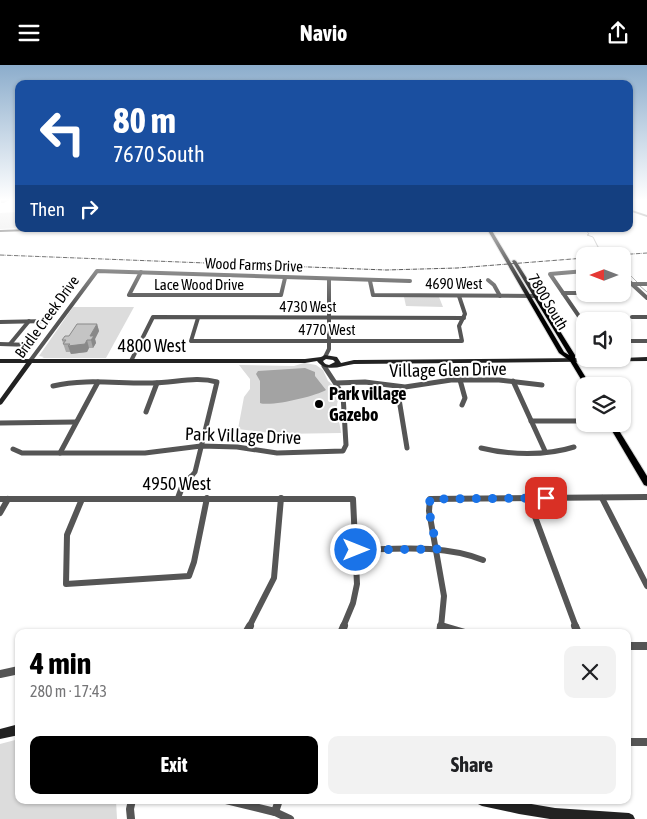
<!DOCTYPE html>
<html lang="en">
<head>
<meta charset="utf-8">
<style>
	body { margin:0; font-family:"Asap Condensed",sans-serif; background:#f2f2f2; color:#202124; height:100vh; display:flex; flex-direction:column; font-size:19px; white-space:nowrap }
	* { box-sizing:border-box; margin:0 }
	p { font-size:16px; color:#757577 }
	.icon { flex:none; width:28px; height:28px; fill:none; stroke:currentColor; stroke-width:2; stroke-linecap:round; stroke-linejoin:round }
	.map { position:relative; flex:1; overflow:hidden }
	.sheet { position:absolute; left:15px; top:564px; width:616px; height:175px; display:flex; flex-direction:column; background:#fff; border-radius:10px; box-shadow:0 1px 4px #0004 }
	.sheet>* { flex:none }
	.banner { position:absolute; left:15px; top:15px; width:618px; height:152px; border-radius:10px; box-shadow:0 1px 4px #0004; background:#1a4fa0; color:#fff; overflow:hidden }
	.needle { width:32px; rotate:270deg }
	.fabs { position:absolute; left:576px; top:182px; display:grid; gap:10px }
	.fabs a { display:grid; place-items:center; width:55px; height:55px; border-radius:10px; background:#fff; box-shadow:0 1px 4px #0004; font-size:25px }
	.pin { position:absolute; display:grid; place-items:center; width:42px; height:42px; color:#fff; margin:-21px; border-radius:10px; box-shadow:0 2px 8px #0006 }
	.me { position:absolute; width:55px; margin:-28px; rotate:90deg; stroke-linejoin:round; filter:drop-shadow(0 0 4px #0008) }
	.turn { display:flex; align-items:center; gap:18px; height:105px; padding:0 15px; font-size:22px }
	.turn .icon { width:65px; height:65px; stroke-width:2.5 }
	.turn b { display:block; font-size:35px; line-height:42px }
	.then { display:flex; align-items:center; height:48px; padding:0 15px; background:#0003; gap:10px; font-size:19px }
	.round { display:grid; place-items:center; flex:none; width:52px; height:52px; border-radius:10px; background:#f2f2f2 }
	.headline { display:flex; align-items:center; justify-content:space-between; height:85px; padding:0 15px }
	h1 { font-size:30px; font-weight:700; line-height:38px; color:#000 }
	.primary-button { display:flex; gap:10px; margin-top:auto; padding:10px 15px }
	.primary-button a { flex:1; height:58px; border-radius:10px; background:#000; color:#fff; font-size:20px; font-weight:700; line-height:58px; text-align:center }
	.primary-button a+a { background:#f2f2f2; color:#202124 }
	header { display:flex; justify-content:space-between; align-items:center; height:65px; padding:0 15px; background:#000; color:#fff; font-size:22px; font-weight:700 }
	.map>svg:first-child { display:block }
</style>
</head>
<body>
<header><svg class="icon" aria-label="menu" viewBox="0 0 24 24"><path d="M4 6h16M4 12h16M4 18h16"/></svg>Navio<svg class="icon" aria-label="share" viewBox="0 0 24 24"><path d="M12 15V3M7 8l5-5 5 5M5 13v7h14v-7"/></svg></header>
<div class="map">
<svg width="647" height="754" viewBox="0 0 647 754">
	<rect width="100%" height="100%" fill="#fff"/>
	<g fill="#dcdcdc">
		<path d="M19 147V163L0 164V148Z"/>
		<path d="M404 232H439L443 242 406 241Z"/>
		<path d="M73 242H134L106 293H42L44 292 39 291Z"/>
		<path d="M304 298 316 300 323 305 328 316 338 324 340 331C333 343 340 355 341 368L278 369 238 364 244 332 250 324V314L239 300 294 301Z"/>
		<path d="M19 674V735H116L117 754H0V679Z"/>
	</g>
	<path fill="#a3a3a3" d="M305 303 315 307V311L326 325C316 331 271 342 260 338V316L256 309 258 306Z"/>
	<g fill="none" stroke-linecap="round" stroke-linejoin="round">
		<g stroke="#a3a3a3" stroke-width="1">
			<path d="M585 164 589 169 587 170 593 172 598 182 609 189"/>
			<path d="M622 202 637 217"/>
			<path d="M640 221 647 227"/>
		</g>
		<path fill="#808080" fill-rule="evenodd" d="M1 135H9L4 138H1Z"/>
		<g stroke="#dbdbdb" stroke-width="2">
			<g id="primary">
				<path d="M487 164H491L564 287 569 290 512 196 514 195 516 196 575 290V295L591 321H585L570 296 559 288Z"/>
				<path d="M608 359H615L647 411V421L644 420Z"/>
			</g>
		</g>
		<g stroke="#555" stroke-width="4">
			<path d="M585 206 550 209 585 260"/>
			<path d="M141 207 129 230H281L285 213"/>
			<path d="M622 210 647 233"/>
			<path d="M488 215 494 220 500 231"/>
			<path d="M370 216 373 230 535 231"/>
			<path d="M630 219H647"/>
			<path d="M563 228H585"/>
			<path d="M632 252H647"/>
			<path d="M198 253 191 276H462L459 261 465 249 459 231"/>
			<path d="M0 257 48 256"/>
			<path d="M622 276H647"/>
			<path d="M0 279 30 280"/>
			<path d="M10 279 29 256"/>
			<path d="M325 292 329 284V215"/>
			<path d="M30 296 97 206 410 216"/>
			<path d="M131 296 153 252 464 253"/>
		</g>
		<g stroke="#555" stroke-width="5">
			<path d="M460 315 465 333 462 340"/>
			<path d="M513 316 545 386"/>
			<path d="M336 318 365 317 405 322 451 315H499L542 320"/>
			<path d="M53 321C86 313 119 319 152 318 174 318 196 311 217 317L195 407 190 413"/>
			<path d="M397 322 407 383"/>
			<path d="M146 347 157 318"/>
			<path d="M531 356H585"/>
			<path d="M0 358 76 357"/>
			<path d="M481 383C509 390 546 391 574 382"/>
			<path d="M13 384 22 388H145L201 381 237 382 277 388 343 386 346 380 343 330 324 301"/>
			<path d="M60 388 98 317"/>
		</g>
		<g stroke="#555" stroke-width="6">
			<path d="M178 433 182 422 191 412"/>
			<path d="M528 433 576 562"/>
			<path d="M602 433 647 521"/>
			<path d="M0 434H353L357 519 353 538 343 562"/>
			<path d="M82 434 67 470 66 519 189 511 194 497 207 433"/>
			<path d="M0 448 8 434"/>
			<path d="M355 485C399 484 441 479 483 495"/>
			<path d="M441 561 446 562"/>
			<path d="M249 562 274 513 281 433"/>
			<path d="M441 562 444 531 429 446 430 434 647 432"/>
		</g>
		<g stroke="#555" stroke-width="8">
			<path d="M441 561 465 568"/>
			<path d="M575 561 578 568"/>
			<path d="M246 568 250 561"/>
			<path d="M341 568 344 561"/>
			<path d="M440 568 441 561"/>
			<path d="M628 581H647"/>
			<path d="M0 609 19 605"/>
			<path d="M628 677H647"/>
			<path d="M226 735 275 747 290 754"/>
			<path d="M275 747 279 735"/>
			<path d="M131 754 130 744 132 735"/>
		</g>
		<g fill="#222" fill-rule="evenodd">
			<path d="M629 144 647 150V152L629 146Z"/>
			<path d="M30 164H58L56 165 0 167V165Z"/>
			<path d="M325 290 337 292 341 298 354 295 585 293 622 294V293L647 292V296L354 299C341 301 326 308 317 296L305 298H32L2 339 0 340V334L26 298H0V294H305L321 292ZM326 294 333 295 335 297 329 300 325 299 323 296Z"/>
			<path d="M19 659V670L0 674V664Z"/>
			<path d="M476 735H508L555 743 629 748 633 750 635 754H550L519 749 482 741 478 739Z"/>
		</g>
		<use href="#primary" fill="#000" fill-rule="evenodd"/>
		<g stroke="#000" stroke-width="1" stroke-dasharray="4.5 1 0.5 1" stroke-linecap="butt">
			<path d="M0 190 386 205 457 203 585 193"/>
			<path d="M601 191 647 188"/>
		</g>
	</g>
	<path fill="#a9a9a9" d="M97 259 99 266 95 274 96 278 93 283H89L87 287 71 289 70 287H66L62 275Z"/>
	<g fill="#898989">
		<path d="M97 259 99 266 95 274 96 278 93 283 90 271Z"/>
		<path d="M87 275 89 283 87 287 71 289 68 281Z"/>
	</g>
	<path fill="#c4c4c4" stroke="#898989" d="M77 259H97L90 271H94L91 275H87L85 279 68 281 70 279H63L66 275H62L65 271H69Z"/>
	<linearGradient id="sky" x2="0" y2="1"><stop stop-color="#8cadcc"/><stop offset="0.56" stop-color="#fff"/><stop offset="1" stop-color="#fff" stop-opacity="0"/></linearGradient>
	<rect width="647" height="241" fill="url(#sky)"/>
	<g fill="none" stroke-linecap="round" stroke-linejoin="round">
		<path stroke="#1a73e8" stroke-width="9" stroke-dasharray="0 16.2" d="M356 485 437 484 429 446 430 434 546 433"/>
	</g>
	<circle fill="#000" stroke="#fff" stroke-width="2" cx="319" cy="339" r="5"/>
	<g text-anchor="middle" stroke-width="4" stroke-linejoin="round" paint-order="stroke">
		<g font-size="15" fill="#000" stroke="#fff">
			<text transform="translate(254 200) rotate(2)" y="5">Wood Farms Drive</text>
			<text x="454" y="224">4690 West</text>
			<text x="199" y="225">Lace Wood Drive</text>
			<text transform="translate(548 237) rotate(59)" y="5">7800 South</text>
			<text x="308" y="247">4730 West</text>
			<text transform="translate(47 252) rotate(-54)" y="5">Bridle Creek Drive</text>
			<text x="327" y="270">4770 West</text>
		</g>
		<g font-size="18" fill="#000" stroke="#fff">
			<text x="152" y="287">4800 West</text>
			<text transform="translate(448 305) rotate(-1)" y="6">Village Glen Drive</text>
			<text transform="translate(243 371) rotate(2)" y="6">Park Village Drive</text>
			<text x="177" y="425">4950 West</text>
		</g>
		<g font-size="18" font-weight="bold" fill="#000" stroke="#fff" text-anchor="start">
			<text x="329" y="335">Park village<tspan x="329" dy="21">Gazebo</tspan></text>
		</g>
	</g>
</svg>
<div class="fabs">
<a><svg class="needle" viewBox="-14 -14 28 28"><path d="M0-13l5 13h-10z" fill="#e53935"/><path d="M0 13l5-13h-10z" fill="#757577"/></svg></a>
<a><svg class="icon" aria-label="sound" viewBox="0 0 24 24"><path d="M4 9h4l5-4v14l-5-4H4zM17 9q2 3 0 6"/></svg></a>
<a><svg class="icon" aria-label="layers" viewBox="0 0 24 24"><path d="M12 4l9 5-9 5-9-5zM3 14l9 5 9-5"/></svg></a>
</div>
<div class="pin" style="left:546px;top:433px;background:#d93025"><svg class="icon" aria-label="arrive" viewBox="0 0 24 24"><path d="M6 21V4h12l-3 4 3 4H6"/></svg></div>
<svg class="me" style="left:356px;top:485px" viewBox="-20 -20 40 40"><circle r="17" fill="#1a73e8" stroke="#fff" stroke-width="3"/><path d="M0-11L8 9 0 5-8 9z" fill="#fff"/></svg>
<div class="banner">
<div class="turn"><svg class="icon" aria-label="left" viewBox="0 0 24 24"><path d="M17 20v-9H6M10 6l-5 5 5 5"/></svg><div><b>80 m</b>7670 South</div></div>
<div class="then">Then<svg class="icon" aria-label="right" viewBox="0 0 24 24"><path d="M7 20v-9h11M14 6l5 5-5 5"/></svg></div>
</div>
<section class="sheet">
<div class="headline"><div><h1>4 min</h1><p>280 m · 17:43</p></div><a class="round"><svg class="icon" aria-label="close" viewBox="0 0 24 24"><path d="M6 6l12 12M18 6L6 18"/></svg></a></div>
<div class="primary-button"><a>Exit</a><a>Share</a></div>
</section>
</div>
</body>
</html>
